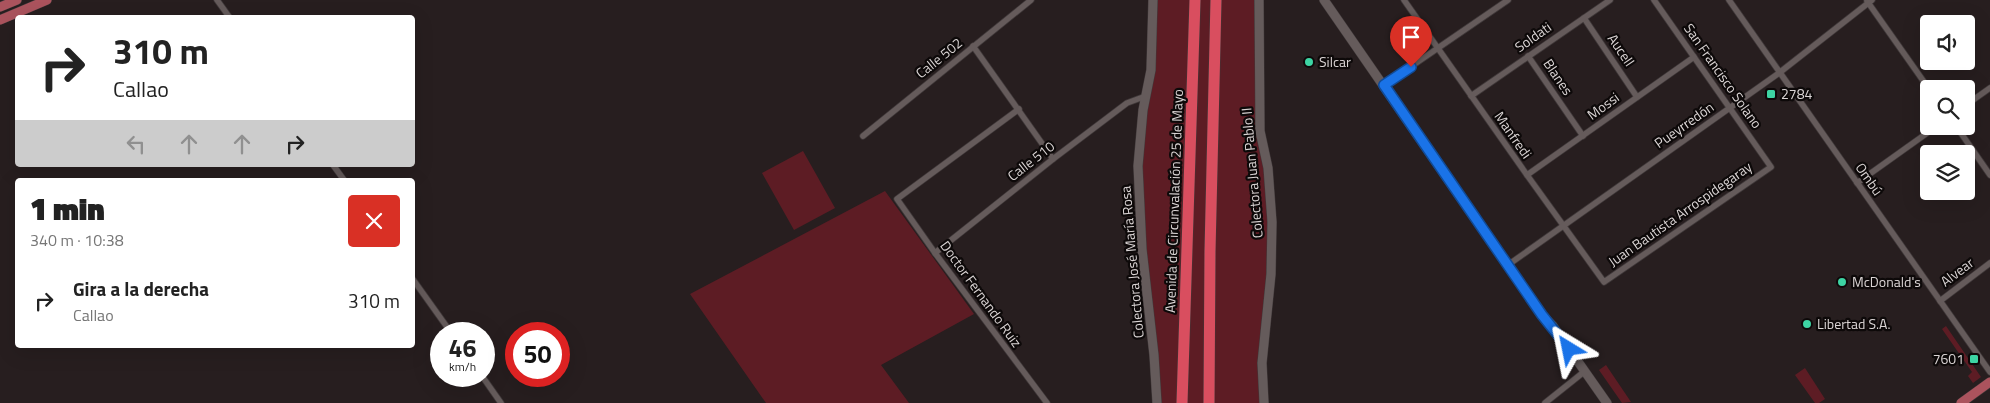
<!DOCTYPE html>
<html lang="es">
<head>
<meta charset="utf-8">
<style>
	body { margin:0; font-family:"Titillium Web",sans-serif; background:#f2f2f2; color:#222; height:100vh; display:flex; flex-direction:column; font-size:19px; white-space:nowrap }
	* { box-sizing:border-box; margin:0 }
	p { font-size:16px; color:#767676 }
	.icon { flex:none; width:28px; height:28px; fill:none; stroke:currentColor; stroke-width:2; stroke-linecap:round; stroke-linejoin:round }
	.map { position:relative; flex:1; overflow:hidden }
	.drawer { position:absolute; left:15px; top:178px; width:400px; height:170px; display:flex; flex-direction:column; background:#fff; border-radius:5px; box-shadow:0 5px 20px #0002 }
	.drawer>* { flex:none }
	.hud { position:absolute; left:15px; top:15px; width:400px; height:152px; border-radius:5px; box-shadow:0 5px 20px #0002; background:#fff; color:#222; overflow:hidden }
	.tools { position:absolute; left:1920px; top:15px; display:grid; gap:10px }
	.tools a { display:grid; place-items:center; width:55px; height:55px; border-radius:5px; background:#fff; box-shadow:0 5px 20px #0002; font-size:25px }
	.speed { position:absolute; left:430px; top:322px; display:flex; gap:10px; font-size:25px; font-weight:700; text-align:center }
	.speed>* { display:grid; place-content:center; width:65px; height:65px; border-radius:50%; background:#fff; box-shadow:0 5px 20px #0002; line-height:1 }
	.speed small { font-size:12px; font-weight:400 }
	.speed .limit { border:8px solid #d22; background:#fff; color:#111 }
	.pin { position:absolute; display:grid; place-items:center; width:42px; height:42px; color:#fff; margin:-51px -21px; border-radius:50% 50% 50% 0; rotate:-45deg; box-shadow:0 0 5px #0007 }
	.pin .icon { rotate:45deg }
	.me { position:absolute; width:55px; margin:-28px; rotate:325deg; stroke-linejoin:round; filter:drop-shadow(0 0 4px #0008) }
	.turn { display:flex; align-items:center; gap:18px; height:105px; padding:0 15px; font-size:22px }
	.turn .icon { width:65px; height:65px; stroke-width:2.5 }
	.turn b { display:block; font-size:35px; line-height:42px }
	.lanes { display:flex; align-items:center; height:48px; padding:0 15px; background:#0003; justify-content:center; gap:25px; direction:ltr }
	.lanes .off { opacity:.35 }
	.round { display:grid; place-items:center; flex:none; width:52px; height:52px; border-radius:5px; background:#f2f2f2 }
	.headline { display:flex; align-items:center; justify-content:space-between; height:85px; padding:0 15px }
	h1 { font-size:30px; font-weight:800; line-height:38px }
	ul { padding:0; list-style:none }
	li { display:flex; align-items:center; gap:15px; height:75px; padding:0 15px }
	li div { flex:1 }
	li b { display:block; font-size:19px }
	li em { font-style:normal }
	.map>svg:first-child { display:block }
</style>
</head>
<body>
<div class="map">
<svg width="1990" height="403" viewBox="0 0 1990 403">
	<rect width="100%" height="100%" fill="#271e1f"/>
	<g fill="#5d1c24">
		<path d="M1153 0H1259L1260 131 1272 222 1264 403H1157L1138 166Z"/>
		<path d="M803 151 835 208 794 230 762 173Z"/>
		<path d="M885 191 974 314 881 365 909 403H766L690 294Z"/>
		<path d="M1946 326 1981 377 1973 383 1968 376 1972 372 1942 329Z"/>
		<path d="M1606 365 1631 402 1622 403 1599 370Z"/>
		<path d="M1805 368 1825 399 1819 403H1815L1795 375Z"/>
	</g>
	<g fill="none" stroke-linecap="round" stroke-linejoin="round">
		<g stroke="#40393a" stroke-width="7">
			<g id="minor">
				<path d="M217 0 230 18"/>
				<path d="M1404 0 1527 175 1604 282 1771 167 1654 0"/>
				<path d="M1729 0 1990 372"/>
				<path d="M1867 1 1929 89"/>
				<path d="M1584 18 1637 97"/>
				<path d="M973 46 1053 159"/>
				<path d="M1528 56 1583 136"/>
				<path d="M1384 85 1508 0"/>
				<path d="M1471 96 1610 0"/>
				<path d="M1966 105 1990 88"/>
				<path d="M1019 109 897 199 935 253 1047 403"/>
				<path d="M1956 126 1990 175"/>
				<path d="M863 136 1031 0"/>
				<path d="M333 165 344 180"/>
				<path d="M1527 175 1694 57"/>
				<path d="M1857 183 1937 126"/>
				<path d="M935 253 1053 159 1127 103 1146 96"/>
				<path d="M1508 265 1779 73 1872 0"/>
				<path d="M412 278 452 334"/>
				<path d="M1940 301 1990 263"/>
				<path d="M482 376 501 403"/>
				<path d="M1545 403 1585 371"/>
			</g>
		</g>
		<g stroke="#40393a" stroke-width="10">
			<g id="secondary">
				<path d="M1153 0 1151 70 1143 110 1138 166 1142 249 1154 355 1157 403"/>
				<path d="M1259 0 1260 131 1268 168 1272 222 1271 274 1262 363 1264 403"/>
				<path d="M1324 0 1542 315 1553 326 1607 403"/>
			</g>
		</g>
		<g stroke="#40393a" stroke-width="10">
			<g id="primary">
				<path d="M0 7 17 0"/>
				<path d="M0 20 47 0"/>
				<path d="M1961 403 1990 382"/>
			</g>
		</g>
		<g stroke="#40393a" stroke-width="12">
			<g id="motorway">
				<path d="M1182 403 1195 0"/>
				<path d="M1209 403 1210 251 1216 0"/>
			</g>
		</g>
		<use href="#minor" stroke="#655b5b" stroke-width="5.5"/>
		<use href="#secondary" stroke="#655b5b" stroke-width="9"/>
		<use href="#primary" stroke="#ab535d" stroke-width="9"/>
		<use href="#motorway" stroke="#d94e5f" stroke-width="11"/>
	</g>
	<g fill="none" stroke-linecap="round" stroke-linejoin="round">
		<g stroke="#114b97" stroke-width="12">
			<path id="route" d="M1411 67 1384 85 1542 315 1569 349"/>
		</g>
		<use href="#route" stroke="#1a73e8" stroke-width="9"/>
	</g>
	<g fill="#3dd4a3" stroke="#0d0909" stroke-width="2">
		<circle cx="1309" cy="62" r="5"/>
		<rect x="1766" y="89" width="10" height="10" rx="2.5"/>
		<circle cx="1842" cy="282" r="5"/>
		<circle cx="1807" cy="324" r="5"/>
		<rect x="1969" y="354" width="10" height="10" rx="2.5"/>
	</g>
	<g text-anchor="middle" stroke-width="4.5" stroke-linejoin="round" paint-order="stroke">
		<g font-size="14" fill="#dbd5d5" stroke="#0d0909">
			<text transform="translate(1533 37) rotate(-35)" y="5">Soldati</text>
			<text transform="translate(1621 50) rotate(56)" y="5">Aucell</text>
			<text transform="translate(939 58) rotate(-39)" y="5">Calle 502</text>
			<text transform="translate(1723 76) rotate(55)" y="5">San Francisco Solano</text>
			<text transform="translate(1558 77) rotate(56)" y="5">Blanes</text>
			<text transform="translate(1603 106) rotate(-36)" y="5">Mossi</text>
			<text transform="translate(1684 125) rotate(-35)" y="5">Pueyrredón</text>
			<text transform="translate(1513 135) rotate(55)" y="5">Manfredi</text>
			<text transform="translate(1031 161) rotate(-38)" y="5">Calle 510</text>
			<text transform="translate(1252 173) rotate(-95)" y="5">Colectora Juan Pablo II</text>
			<text transform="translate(1869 179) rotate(55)" y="5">Ombú</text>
			<text transform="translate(1174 201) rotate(-88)" y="5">Avenida de Circunvalación 25 de Mayo</text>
			<text transform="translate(1680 214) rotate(-35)" y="5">Juan Bautista Arrospidegaray</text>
			<text transform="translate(1132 262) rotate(-95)" y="5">Colectora José María Rosa</text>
			<text transform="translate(1957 272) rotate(-37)" y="5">Alvear</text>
			<text transform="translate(981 294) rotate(54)" y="5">Doctor Fernando Ruiz</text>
		</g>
		<g font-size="14" fill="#dbd5d5" stroke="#0d0909" text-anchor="start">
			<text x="1319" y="67">Silcar</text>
			<text x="1781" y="99">2784</text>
			<text x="1852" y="287">McDonald's</text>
			<text x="1817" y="329">Libertad S.A.</text>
			<text x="1964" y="364" text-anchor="end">7601</text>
		</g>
	</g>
</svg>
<div class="tools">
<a><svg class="icon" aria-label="sound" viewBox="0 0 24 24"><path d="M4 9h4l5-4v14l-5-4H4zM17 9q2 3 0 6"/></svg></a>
<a><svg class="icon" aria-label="search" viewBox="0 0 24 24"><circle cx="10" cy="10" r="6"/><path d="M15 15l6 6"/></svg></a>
<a><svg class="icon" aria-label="layers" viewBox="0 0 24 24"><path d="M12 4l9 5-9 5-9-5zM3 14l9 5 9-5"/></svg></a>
</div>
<div class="speed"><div>46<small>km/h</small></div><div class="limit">50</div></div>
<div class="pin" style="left:1411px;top:67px;background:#d93025"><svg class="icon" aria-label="arrive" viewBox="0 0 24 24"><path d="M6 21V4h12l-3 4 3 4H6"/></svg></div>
<svg class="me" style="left:1569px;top:349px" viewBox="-20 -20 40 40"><path d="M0-17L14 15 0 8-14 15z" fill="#1a73e8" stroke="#fff" stroke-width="4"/></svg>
<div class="hud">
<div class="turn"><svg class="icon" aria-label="right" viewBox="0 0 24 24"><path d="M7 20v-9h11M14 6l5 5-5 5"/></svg><div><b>310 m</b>Callao</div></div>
<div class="lanes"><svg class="icon off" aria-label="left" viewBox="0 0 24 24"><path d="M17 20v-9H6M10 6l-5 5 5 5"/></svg><svg class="icon off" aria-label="ahead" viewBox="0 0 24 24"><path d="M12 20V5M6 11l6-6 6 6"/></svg><svg class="icon off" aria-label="ahead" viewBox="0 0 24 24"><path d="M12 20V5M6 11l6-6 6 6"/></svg><svg class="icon" aria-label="right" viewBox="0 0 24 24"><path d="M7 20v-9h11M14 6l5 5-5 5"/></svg></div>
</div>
<section class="drawer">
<div class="headline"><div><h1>1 min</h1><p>340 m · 10:38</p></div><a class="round" style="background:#d93025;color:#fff"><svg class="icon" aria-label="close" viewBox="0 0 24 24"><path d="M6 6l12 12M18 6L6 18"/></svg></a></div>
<ul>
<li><svg class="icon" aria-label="right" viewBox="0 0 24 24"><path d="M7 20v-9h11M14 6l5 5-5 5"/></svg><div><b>Gira a la derecha</b><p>Callao</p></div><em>310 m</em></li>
</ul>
</section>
</div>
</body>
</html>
